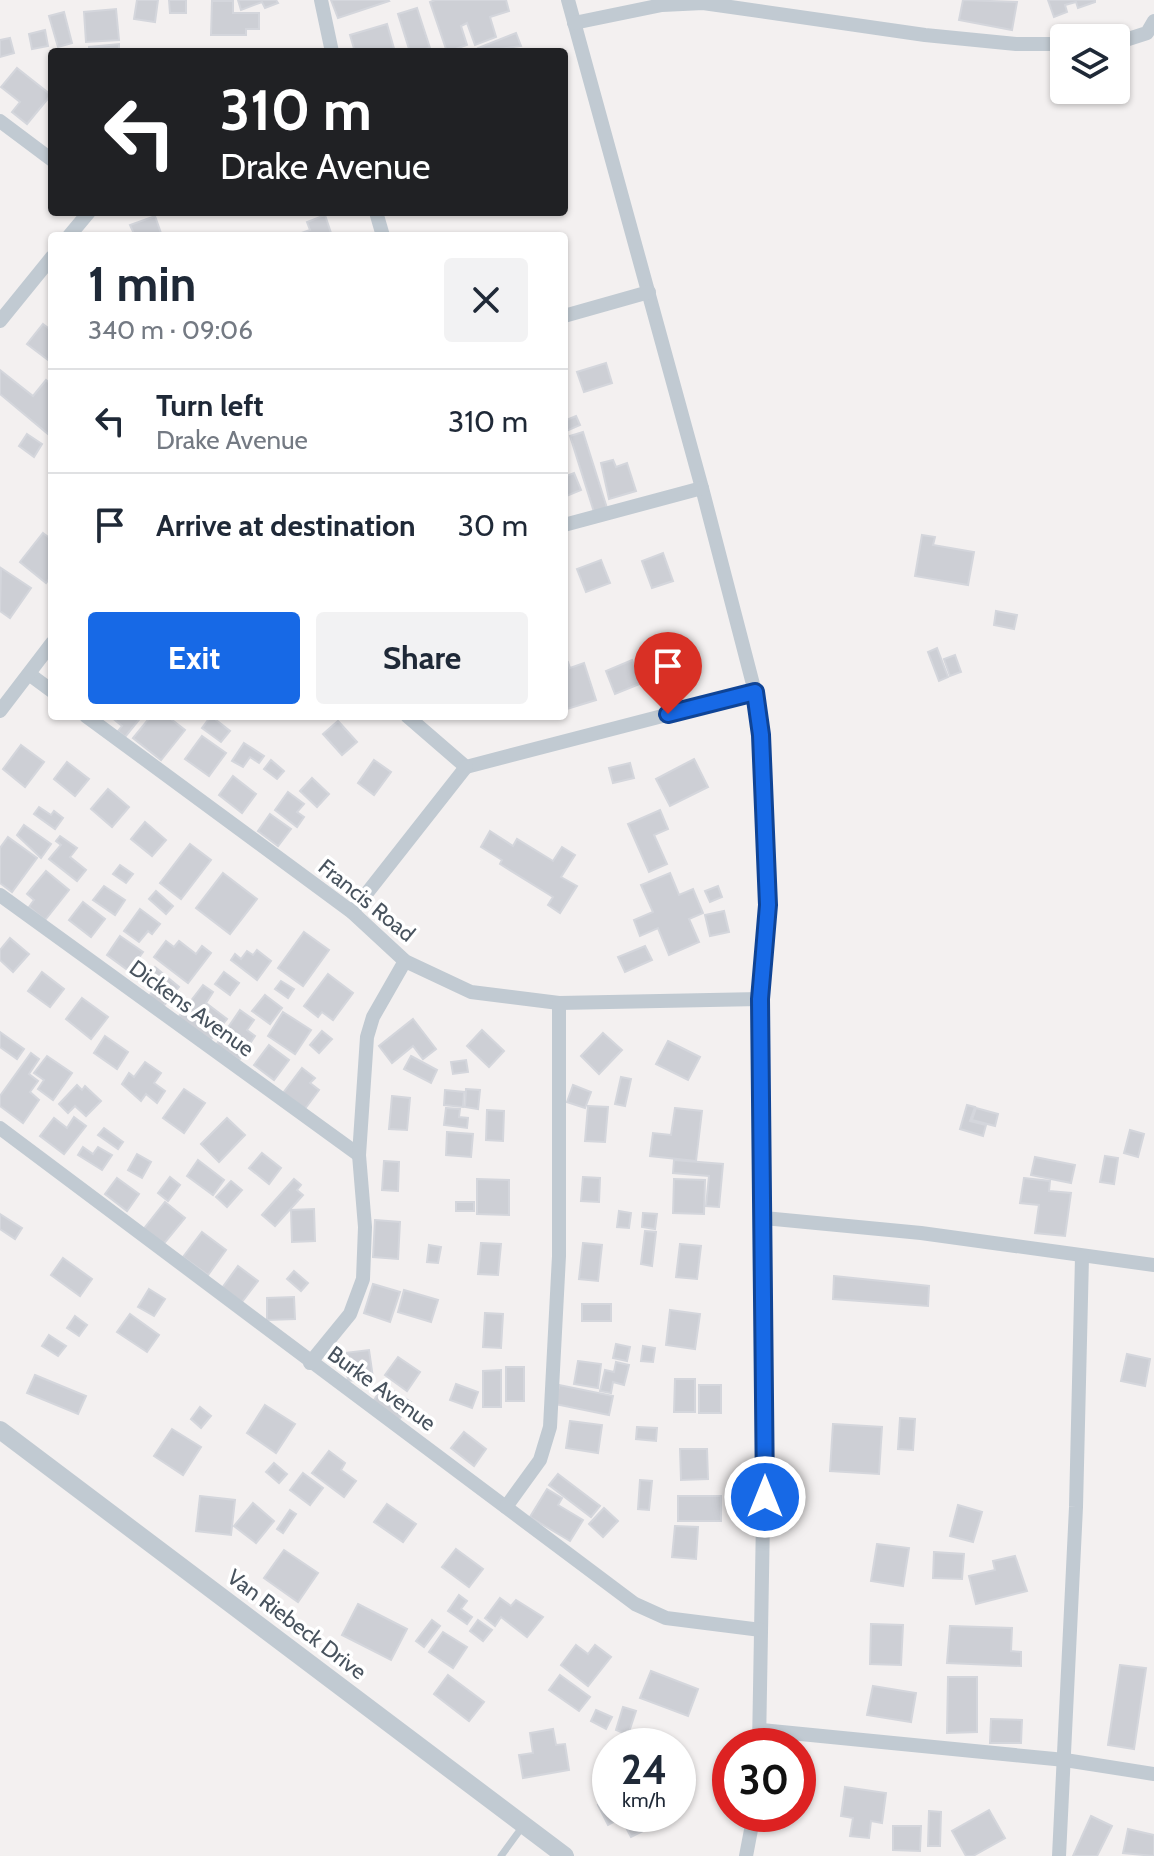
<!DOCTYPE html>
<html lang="en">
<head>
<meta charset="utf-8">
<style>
	body { margin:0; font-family:Cabin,sans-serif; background:#f2f2f3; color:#1f2937; height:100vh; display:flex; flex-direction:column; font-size:30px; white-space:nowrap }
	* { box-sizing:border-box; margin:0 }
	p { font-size:26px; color:#747a83 }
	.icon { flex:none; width:44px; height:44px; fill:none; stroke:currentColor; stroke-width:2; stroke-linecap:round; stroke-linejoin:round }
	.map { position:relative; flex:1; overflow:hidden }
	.drawer { position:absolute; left:48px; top:232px; width:520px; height:488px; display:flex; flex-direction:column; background:#fff; border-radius:8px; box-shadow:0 2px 6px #0004 }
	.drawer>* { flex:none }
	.hud { position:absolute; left:48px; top:48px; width:520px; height:168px; border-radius:8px; box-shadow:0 2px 6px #0004; background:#202124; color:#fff; overflow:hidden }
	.fabs { position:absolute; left:1050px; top:24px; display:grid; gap:16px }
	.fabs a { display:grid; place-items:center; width:80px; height:80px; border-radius:8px; background:#fff; box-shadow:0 2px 6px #0004; font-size:40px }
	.speed { position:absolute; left:592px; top:1728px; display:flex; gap:16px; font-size:40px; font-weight:700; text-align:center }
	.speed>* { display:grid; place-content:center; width:104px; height:104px; border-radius:50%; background:#fff; box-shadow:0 2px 6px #0004; line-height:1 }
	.speed small { font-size:20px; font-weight:400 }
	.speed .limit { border:12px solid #d22; background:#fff; color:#111 }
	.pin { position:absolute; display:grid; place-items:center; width:68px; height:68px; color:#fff; margin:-82px -34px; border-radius:50% 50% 50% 0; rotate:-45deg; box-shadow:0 0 8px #0007 }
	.pin .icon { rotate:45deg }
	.me { position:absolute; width:88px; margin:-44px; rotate:0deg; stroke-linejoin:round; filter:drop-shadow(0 0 6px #0008) }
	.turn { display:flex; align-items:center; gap:28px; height:168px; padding:0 40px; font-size:36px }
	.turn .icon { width:104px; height:104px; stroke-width:2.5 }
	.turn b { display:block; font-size:56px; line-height:68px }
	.round { display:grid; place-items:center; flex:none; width:84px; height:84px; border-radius:8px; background:#f2f2f3 }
	.headline { display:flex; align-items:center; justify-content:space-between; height:136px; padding:0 40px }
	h1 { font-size:48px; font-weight:700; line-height:60px }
	.button { display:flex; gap:16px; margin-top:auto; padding:16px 40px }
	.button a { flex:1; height:92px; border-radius:8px; background:#1769e6; color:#fff; font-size:32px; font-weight:700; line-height:92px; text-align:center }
	.button a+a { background:#f2f2f3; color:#1f2937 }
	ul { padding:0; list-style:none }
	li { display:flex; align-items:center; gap:24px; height:104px; padding:0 40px; border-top:2px solid #e0e1e3 }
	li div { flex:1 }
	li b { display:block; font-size:30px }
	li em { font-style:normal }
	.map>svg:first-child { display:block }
</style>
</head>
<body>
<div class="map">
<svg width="1154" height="1856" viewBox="0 0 1154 1856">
	<rect width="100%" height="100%" fill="#f3f0f0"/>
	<g fill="#cdcfd5" stroke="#d4d6dc" stroke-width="2">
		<path d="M137 0H158L155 22 134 19Z"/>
		<path d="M169 0H186V13H170Z"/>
		<path d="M238 0H276L278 3 265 8 262 2 241 10Z"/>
		<path d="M331 0H388L389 1 338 18Z"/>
		<path d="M435 0H506L509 11 490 17 496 37 475 45 467 23 461 26 467 45 447 52 430 2Z"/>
		<path d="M963 0 1017 2 1012 30 959 20Z"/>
		<path d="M1048 0H1095V2L1078 8 1076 2 1065 5 1067 12 1054 17Z"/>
		<path d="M212 1H233V13H259V29H246V35H211Z"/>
		<path d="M417 8 430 48 410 52 398 14Z"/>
		<path d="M116 9 119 40 86 42 84 12Z"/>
		<path d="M64 12 72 43 58 47 49 16Z"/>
		<path d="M387 24 395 52H355L350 35Z"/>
		<path d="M45 30 48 46 32 49 29 34Z"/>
		<path d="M516 33 521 46 479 52 478 48Z"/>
		<path d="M10 38 14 53 0 57V40Z"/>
		<path d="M119 44V52H89V47Z"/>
		<path d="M17 68 51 95 27 124 12 112 20 102 1 87Z"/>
		<path d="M325 215 332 236H293L310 230 307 222Z"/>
		<path d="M155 216 162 236H135L130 225Z"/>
		<path d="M43 324 52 331V363L27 344Z"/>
		<path d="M606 363 612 383 584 392 577 372Z"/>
		<path d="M0 370 33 396 46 380 52 385V429L48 434 0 394Z"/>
		<path d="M576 416 580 425 564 432V421Z"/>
		<path d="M583 432 607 508 594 512 570 436Z"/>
		<path d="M27 434 42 444 34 457 19 446Z"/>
		<path d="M613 460 616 467 627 463 636 491 609 499 601 463Z"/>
		<path d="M574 473 581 490 564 497V477Z"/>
		<path d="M43 533 52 540V575L46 583 20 562Z"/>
		<path d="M922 535 935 537 933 545 974 552 968 585 915 576Z"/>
		<path d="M663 553 673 581 652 588 642 561Z"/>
		<path d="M601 560 610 583 586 592 577 569Z"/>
		<path d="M1 568 31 588 10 618 0 611Z"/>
		<path d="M996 611 1017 615 1014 629 994 625Z"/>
		<path d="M678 635 687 660 666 667 658 643Z"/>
		<path d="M937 648 948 677 939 681 928 652Z"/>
		<path d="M955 655 961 672 950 676 944 659Z"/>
		<path d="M632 660 642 683 615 694 606 671Z"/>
		<path d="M568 662 570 668 584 663 596 700 564 710V663Z"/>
		<path d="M110 716H142L125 737 118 731 122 726Z"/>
		<path d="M151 716H167L185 730 161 760 133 738Z"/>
		<path d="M211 716 230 731 221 742 202 728Z"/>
		<path d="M338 721 357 742 342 755 323 734Z"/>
		<path d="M202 736 226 753 209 776 185 759Z"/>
		<path d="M244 743 264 756 259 763 250 757 243 767 232 761Z"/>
		<path d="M21 745 44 762 25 787 3 769Z"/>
		<path d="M694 759 708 787 670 806 656 779Z"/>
		<path d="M271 760 284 771 277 779 264 769Z"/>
		<path d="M374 760 391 772 374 795 358 783Z"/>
		<path d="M67 762 89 779 75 796 54 779Z"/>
		<path d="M630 763 634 778 613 783 609 768Z"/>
		<path d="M233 776 256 794 242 813 219 795Z"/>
		<path d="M312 778 329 794 317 807 300 791Z"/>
		<path d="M108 789 129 807 112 827 91 809Z"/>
		<path d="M288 792 304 804 297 812 304 817 297 827 275 810Z"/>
		<path d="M39 807 51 815 54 811 63 818 55 829 34 814Z"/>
		<path d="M660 810 668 829 654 835 667 864 649 872 628 824Z"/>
		<path d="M270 814 291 829 278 846 258 831Z"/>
		<path d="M145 822 166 840 152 856 131 839Z"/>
		<path d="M24 825 51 844 41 858 17 835Z"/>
		<path d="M490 831 513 846 517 839 553 861 562 847 575 855 561 877 577 886 560 913 548 905 553 897 500 864 502 860 481 847Z"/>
		<path d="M60 836 77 848 70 857 86 870 77 881 49 859 61 845 56 841Z"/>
		<path d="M8 837 37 858 12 892 0 883V848Z"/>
		<path d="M190 844 211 860 181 899 160 883Z"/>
		<path d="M120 865 133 874 126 883 113 874Z"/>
		<path d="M46 871 69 890 45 920 29 907 34 900 27 894Z"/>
		<path d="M223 873 257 899 230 934 196 908Z"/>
		<path d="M670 873 679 895 693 889 703 913 689 919 699 942 669 955 658 928 640 936 634 920 653 912 641 885Z"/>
		<path d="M104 886 125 900 115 915 93 900Z"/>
		<path d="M718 886 722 897 710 902 705 891Z"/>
		<path d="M156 891 173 906 166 914 149 899Z"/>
		<path d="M83 902 105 919 91 937 69 920Z"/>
		<path d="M140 909 160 924 152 934 148 931 139 942 124 931Z"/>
		<path d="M724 911 729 932 710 936 705 915Z"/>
		<path d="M304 932 329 950 303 986 278 968Z"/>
		<path d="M120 936 143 952 129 971 107 955Z"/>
		<path d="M10 938 29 954 13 972 0 960V950Z"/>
		<path d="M166 941 174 947 179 941 196 954 202 946 211 953 188 983 154 957Z"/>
		<path d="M645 946 652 960 625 972 618 957Z"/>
		<path d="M257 950 271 961 257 980 231 960 235 954 241 959 247 951 253 955Z"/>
		<path d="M155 967 179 987 162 1008 148 997 155 989 144 980Z"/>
		<path d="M42 972 64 989 50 1007 28 991Z"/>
		<path d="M224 972 239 983 230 995 215 984Z"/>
		<path d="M328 974 353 993 333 1020 322 1012 318 1017 304 1006Z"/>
		<path d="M281 981 294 989 288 998 275 989Z"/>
		<path d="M203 985 213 992 206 1003 227 1019 209 1042 177 1019Z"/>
		<path d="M265 995 282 1008 270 1024 252 1011Z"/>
		<path d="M82 998 108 1017 91 1039 66 1019Z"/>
		<path d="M240 1010 254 1020 247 1030 255 1036 239 1060 216 1045Z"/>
		<path d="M283 1012 311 1030 295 1054 268 1036Z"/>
		<path d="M413 1019 436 1049 423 1059 413 1046 392 1063 379 1046Z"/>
		<path d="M482 1030 504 1051 489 1067 467 1046Z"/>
		<path d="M322 1031 332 1039 319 1053 310 1045Z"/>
		<path d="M0 1032 24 1049 17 1059 0 1047Z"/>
		<path d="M603 1033 622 1050 599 1074 581 1056Z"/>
		<path d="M105 1036 128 1052 117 1069 94 1053Z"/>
		<path d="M668 1041 700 1057 688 1080 656 1064Z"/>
		<path d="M269 1045 289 1060 274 1080 254 1065Z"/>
		<path d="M31 1053 39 1059 29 1074 38 1081 30 1092 39 1100 23 1123 0 1106V1096Z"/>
		<path d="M47 1056 72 1073 53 1100 38 1089 44 1080 34 1073Z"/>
		<path d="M411 1056 437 1070 431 1083 404 1069Z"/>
		<path d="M466 1060 468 1072 453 1074 451 1062Z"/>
		<path d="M145 1062 161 1073 154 1083 165 1091 157 1103 146 1094 141 1101 122 1084 129 1073 134 1077Z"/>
		<path d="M302 1068 315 1078 310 1083 319 1090 304 1110 283 1093Z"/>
		<path d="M621 1077 631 1079 625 1106 615 1104Z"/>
		<path d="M77 1085 82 1090 85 1086 101 1101 86 1116 75 1106 68 1113 59 1104Z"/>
		<path d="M573 1085 591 1092 585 1108 567 1102Z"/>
		<path d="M184 1089 205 1103 184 1133 163 1118Z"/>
		<path d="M466 1089 480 1090 478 1109 465 1107Z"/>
		<path d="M445 1090 464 1092 463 1107 444 1105Z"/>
		<path d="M392 1096 410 1098 407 1130 389 1129Z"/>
		<path d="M967 1105 975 1107 970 1121 986 1125 983 1136 960 1129Z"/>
		<path d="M588 1106 608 1107 605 1142 585 1141Z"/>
		<path d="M446 1108 460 1109 459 1117 468 1118 467 1128 444 1125Z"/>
		<path d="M675 1108 702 1111 696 1161 650 1156 653 1133 671 1135Z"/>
		<path d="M976 1108 998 1114 995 1126 972 1120Z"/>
		<path d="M487 1110 504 1111 503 1141 486 1140Z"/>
		<path d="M74 1117 86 1126 64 1154 40 1136 54 1118 67 1128Z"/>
		<path d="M227 1118 245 1135 219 1162 201 1144Z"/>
		<path d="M104 1128 123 1142 118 1149 98 1135Z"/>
		<path d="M1130 1130 1144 1134 1138 1157 1124 1153Z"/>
		<path d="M447 1132 473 1134 471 1157 446 1155Z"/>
		<path d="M83 1147 93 1154 98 1147 112 1155 102 1170 78 1155Z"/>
		<path d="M262 1153 281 1168 269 1184 249 1168Z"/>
		<path d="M137 1154 151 1162 142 1178 128 1170Z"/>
		<path d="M1105 1156 1118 1158 1114 1184 1100 1182Z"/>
		<path d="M1035 1157 1075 1165 1071 1183 1031 1175Z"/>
		<path d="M198 1160 224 1180 213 1195 187 1176Z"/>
		<path d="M674 1160 723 1164 719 1207 706 1206 709 1176 673 1173Z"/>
		<path d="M384 1161 399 1162 398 1191 382 1190Z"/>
		<path d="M170 1177 180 1185 168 1201 158 1193Z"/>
		<path d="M583 1177 600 1178 599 1202 581 1201Z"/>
		<path d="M117 1178 139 1194 127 1211 105 1194Z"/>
		<path d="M1024 1178 1050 1181 1049 1191 1071 1193 1065 1236 1035 1233 1039 1205 1020 1203Z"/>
		<path d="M294 1179 301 1185 297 1190 303 1195 275 1226 262 1215Z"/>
		<path d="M477 1179 509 1180V1215L477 1214Z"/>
		<path d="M674 1179 705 1180 704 1214 673 1213Z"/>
		<path d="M231 1181 242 1190 227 1207 216 1197Z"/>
		<path d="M165 1202 185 1218 161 1247 142 1231Z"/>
		<rect x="456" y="1202" width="18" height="9"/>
		<path d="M314 1209 315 1241 292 1242 291 1210Z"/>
		<path d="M619 1211 631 1213 629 1228 617 1227Z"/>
		<path d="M643 1213 657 1214 655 1229 642 1227Z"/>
		<path d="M0 1214 22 1228 15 1239 0 1229Z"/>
		<path d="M375 1220 400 1222 398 1259 373 1257Z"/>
		<path d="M645 1231 656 1232 652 1266 641 1264Z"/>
		<path d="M202 1232 226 1250 208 1275 183 1257Z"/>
		<path d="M481 1243 501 1244 498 1275 478 1274Z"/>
		<path d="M583 1243 602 1245 598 1281 579 1279Z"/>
		<path d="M680 1244 701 1246 697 1279 676 1277Z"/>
		<path d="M429 1245 441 1247 438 1263 427 1262Z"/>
		<path d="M63 1258 92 1279 80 1296 51 1275Z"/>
		<path d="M238 1266 258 1281 242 1302 222 1288Z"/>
		<path d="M294 1271 308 1283 301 1291 287 1279Z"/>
		<path d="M834 1276 929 1286 928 1306 833 1299Z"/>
		<path d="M373 1284 400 1292 390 1322 364 1313Z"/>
		<path d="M149 1289 165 1299 154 1316 138 1307Z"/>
		<path d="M404 1290 438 1300 431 1322 398 1312Z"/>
		<path d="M294 1297 295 1319 267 1320V1298Z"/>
		<rect x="582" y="1304" width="29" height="17"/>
		<path d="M670 1310 700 1314 695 1349 666 1345Z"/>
		<path d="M485 1313 503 1314 501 1348 483 1347Z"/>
		<path d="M130 1314 159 1335 147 1352 117 1332Z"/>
		<path d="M75 1316 87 1325 79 1336 67 1328Z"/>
		<path d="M49 1335 66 1346 58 1356 42 1346Z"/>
		<path d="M616 1344 630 1347 627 1361 613 1358Z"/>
		<path d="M643 1346 655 1348 653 1362 641 1361Z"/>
		<path d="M369 1350 373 1378 348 1381 344 1353Z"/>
		<path d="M1127 1354 1150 1359 1145 1386 1121 1381Z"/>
		<path d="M398 1357 420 1372 407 1391 385 1375Z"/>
		<path d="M578 1361 601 1364 598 1388 574 1384Z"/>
		<path d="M616 1362 629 1365 624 1385 613 1382 611 1393 600 1391 605 1370 614 1372Z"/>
		<rect x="506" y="1367" width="18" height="34"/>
		<path d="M501 1370V1407H483V1371Z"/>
		<path d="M35 1375 86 1396 78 1414 27 1393Z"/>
		<path d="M675 1379H695V1412H674Z"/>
		<path d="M456 1384 478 1392 472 1408 450 1400Z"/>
		<path d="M384 1385 411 1402 399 1420 372 1403Z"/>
		<path d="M559 1385 613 1396 609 1415 555 1404Z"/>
		<rect x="699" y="1385" width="22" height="28"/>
		<path d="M265 1405 295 1424 276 1453 247 1433Z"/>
		<path d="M200 1407 211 1416 201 1428 191 1419Z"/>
		<path d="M900 1418 915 1419 913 1450 898 1449Z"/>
		<path d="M570 1421 602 1425 598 1453 566 1448Z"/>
		<path d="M833 1424 882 1427 879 1474 830 1471Z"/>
		<path d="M637 1427 657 1428 656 1441 636 1439Z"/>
		<path d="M172 1429 201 1447 183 1475 154 1456Z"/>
		<path d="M464 1432 486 1449 474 1466 451 1448Z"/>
		<path d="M680 1449H707L708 1479 681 1480Z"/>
		<path d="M329 1451 345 1463 341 1470 356 1481 344 1497 312 1473Z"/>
		<path d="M274 1463 287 1474 279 1483 266 1472Z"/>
		<path d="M303 1473 323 1488 310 1505 290 1490Z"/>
		<path d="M558 1474 600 1506 591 1517 549 1485Z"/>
		<path d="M640 1480 652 1481 649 1510 638 1509Z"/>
		<path d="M547 1489 562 1498 558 1505 583 1520 570 1541 530 1517Z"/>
		<path d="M200 1496 235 1500 231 1535 196 1531Z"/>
		<rect x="678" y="1496" width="43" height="25"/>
		<path d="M253 1503 274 1521 256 1543 234 1526Z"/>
		<path d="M387 1504 416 1524 403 1542 374 1522Z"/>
		<path d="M958 1505 982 1512 973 1542 950 1536Z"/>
		<path d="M604 1508 618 1521 603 1537 589 1524Z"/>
		<path d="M290 1510 296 1514 283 1533 277 1529Z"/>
		<path d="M675 1526 698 1527 696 1559 672 1557Z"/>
		<path d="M877 1544 909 1548 903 1586 871 1581Z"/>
		<path d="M456 1549 483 1569 469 1587 442 1567Z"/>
		<path d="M284 1550 318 1573 298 1602 264 1578Z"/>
		<path d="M934 1552 964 1554 962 1579 933 1578Z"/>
		<path d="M1015 1556 1027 1591 976 1604 969 1576 995 1570 993 1561Z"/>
		<path d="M459 1595 467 1601 461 1609 472 1617 467 1624 448 1611Z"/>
		<path d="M500 1598 511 1606 516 1600 543 1617 527 1637 501 1617 495 1626 485 1618Z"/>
		<path d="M358 1604 407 1629 391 1660 342 1635Z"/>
		<path d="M432 1620 440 1626 424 1647 416 1641Z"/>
		<path d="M478 1620 492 1630 483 1641 470 1631Z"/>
		<path d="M871 1624 903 1625 901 1665 870 1664Z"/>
		<path d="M950 1626 1012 1628 1011 1651 1021 1652V1666L947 1663Z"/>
		<path d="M443 1632 467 1647 453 1668 429 1652Z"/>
		<path d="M576 1645 588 1654 595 1645 611 1657 588 1686 561 1665Z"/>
		<path d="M1120 1665 1146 1668 1134 1749 1108 1745Z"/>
		<path d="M651 1671 698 1689 688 1716 640 1698Z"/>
		<path d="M448 1675 484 1702 469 1721 434 1694Z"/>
		<path d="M560 1675 590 1697 579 1711 549 1690Z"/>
		<path d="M948 1677H977V1732L947 1733Z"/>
		<path d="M873 1686 916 1693 911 1722 867 1715Z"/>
		<path d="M623 1707 636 1711 628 1735 616 1730Z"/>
		<path d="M596 1710 612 1717 606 1729 591 1721Z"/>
		<path d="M991 1719 1022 1720 1021 1743H990Z"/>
		<path d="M553 1729 556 1745 565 1744 569 1770 523 1778 519 1755 533 1753 530 1733Z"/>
		<path d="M845 1787 886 1793 882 1823 871 1821 869 1838 850 1836 853 1818 841 1816Z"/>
		<path d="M610 1799V1814H650L645 1816 651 1827 631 1837 621 1818 608 1825 598 1805Z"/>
		<path d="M989 1810 1005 1838 973 1856H966L952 1831Z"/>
		<path d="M929 1811 941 1812 940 1846H928Z"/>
		<path d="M1091 1816 1112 1826 1097 1856H1073Z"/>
		<path d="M893 1826H921L920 1851 893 1850Z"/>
		<path d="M1128 1829 1154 1835V1856L1123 1853Z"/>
	</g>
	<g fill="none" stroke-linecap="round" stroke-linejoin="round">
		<path stroke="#c1cad2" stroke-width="7" d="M501 1856 523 1826"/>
		<g stroke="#c1cad2" stroke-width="14">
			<path d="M321 0 332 52"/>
			<path d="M568 0 702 488 755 692 761 735 768 905 760 999 765 1405 759 1746"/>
			<path d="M574 23 662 5 703 3 925 35 1016 44H1064"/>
			<path d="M1116 43 1147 33 1154 21"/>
			<path d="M0 121 52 160"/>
			<path d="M376 212 383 236"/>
			<path d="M69 236 89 212"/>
			<path d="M564 316 649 292"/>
			<path d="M0 321 52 257"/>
			<path d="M564 525 702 488"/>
			<path d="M29 674 52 691"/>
			<path d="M0 711 52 643"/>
			<path d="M86 716 352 912 405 961 471 992 559 1003 760 999"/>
			<path d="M407 716 466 767 755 692"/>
			<path d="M0 895 359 1155"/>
			<path d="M352 912 466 767"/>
			<path d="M0 1128 635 1604 666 1618 761 1630"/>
			<path d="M764 1218 921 1233 1154 1265"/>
			<path d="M310 1363 350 1314 363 1279 365 1227 359 1155 367 1037 373 1017 405 961"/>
			<path d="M506 1507 540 1460 550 1427 559 1256V1003"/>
			<path d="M761 1730 1065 1760 1154 1774"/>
			<path d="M746 1856 754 1814"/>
			<path d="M1059 1856 1076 1507 1082 1257"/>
		</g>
		<path stroke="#c1cad2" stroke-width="18" d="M0 1430 565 1856"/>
	</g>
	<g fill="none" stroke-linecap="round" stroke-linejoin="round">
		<g stroke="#0f4496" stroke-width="20">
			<path id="route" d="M668 714 755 692 761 735 768 905 760 999 765 1497"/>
		</g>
		<use href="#route" stroke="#1769e6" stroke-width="14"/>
	</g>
	<g text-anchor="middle" stroke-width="7" stroke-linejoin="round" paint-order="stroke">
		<g font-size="22" fill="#48535e" stroke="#fff">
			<text transform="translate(367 900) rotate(39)" y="8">Francis Road</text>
			<text transform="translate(192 1008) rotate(36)" y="8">Dickens Avenue</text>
			<text transform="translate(382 1388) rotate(36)" y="8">Burke Avenue</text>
			<text transform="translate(297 1624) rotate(37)" y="8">Van Riebeck Drive</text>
		</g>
	</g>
</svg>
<div class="fabs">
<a><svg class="icon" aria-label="layers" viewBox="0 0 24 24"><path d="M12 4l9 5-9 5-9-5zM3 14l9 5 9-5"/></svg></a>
</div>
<div class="speed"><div>24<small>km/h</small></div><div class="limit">30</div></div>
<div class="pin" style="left:668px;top:714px;background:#d93025"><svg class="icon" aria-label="arrive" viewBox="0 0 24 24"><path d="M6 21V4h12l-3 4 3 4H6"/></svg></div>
<svg class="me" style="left:765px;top:1497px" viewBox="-20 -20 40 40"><circle r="17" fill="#1769e6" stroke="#fff" stroke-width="3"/><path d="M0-11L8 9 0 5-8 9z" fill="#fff"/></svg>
<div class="hud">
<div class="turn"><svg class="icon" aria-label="left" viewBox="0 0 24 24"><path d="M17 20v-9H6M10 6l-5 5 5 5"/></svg><div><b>310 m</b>Drake Avenue</div></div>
</div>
<section class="drawer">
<div class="headline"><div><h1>1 min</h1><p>340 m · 09:06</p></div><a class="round"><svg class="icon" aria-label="close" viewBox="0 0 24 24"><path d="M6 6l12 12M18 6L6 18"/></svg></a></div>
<ul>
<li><svg class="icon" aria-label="left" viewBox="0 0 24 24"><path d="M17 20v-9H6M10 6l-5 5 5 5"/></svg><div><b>Turn left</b><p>Drake Avenue</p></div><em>310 m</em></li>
<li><svg class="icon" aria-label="arrive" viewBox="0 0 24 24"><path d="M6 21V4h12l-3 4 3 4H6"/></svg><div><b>Arrive at destination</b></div><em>30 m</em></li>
</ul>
<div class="button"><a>Exit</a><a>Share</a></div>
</section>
</div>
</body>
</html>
